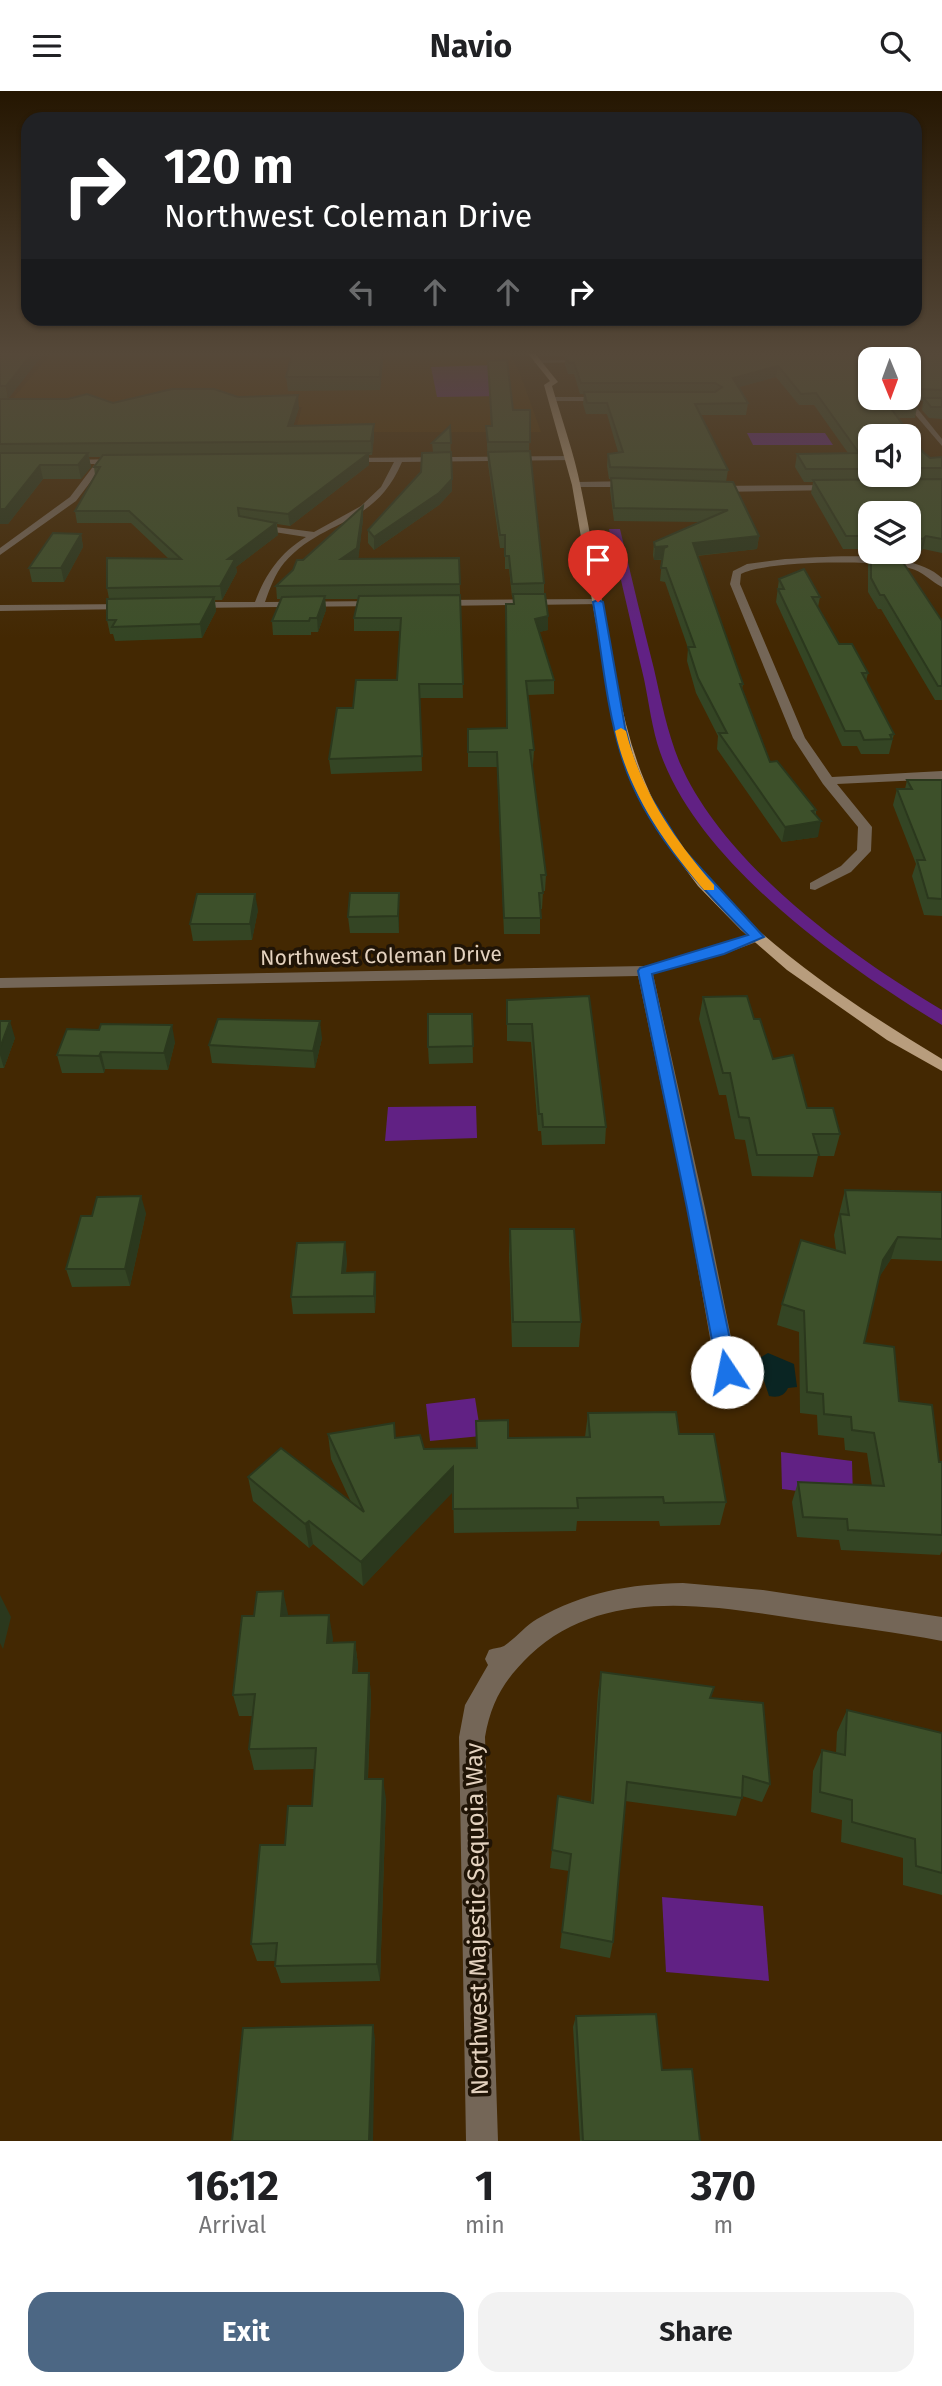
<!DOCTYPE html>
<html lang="en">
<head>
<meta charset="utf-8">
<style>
	body { margin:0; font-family:"Fira Sans",sans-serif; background:#f2f2f2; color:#202124; height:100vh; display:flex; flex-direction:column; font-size:26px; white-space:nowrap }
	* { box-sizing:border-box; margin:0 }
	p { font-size:23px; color:#757577 }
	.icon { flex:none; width:38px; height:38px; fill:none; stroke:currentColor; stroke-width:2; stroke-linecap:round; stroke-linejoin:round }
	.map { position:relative; height:2050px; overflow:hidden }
	.drawer { display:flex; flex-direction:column; background:#fff; flex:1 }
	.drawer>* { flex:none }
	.banner { position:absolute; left:21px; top:21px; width:901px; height:214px; border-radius:21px; box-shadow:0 2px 5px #0004; background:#202124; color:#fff; overflow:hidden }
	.needle { width:46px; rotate:179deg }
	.controls { position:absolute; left:858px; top:256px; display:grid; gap:14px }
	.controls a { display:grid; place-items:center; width:63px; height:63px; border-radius:14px; background:#fff; box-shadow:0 2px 5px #0004; font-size:35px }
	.pin { position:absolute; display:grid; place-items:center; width:60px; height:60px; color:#fff; margin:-72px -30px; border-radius:50% 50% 50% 0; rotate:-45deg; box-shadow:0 0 7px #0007 }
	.pin .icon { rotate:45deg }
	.me { position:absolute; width:77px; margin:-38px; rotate:349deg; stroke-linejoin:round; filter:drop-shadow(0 0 5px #0008) }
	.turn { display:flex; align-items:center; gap:24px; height:147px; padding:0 28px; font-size:32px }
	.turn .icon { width:91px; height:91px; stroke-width:2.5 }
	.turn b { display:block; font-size:49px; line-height:60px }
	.lanes { display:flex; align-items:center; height:66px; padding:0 28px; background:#0003; justify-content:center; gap:35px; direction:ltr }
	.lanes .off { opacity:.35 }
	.eta { display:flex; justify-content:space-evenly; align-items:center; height:119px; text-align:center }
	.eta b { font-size:42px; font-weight:700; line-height:49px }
	.action { display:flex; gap:14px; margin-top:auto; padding:14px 28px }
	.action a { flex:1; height:80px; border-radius:21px; background:#4c6784; color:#fff; font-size:28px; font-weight:700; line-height:80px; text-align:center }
	.action a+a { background:#f2f2f2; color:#202124 }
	header { display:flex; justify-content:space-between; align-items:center; height:91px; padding:0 28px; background:#fff; font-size:32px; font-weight:700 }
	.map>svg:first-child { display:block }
</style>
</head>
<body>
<header><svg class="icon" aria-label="menu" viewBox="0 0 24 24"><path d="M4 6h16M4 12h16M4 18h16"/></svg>Navio<svg class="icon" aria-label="search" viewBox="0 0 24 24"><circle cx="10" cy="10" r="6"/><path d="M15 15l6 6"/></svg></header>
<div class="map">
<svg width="942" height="2050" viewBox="0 0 942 2050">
	<rect width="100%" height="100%" fill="#432802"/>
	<path fill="#503000" d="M53 260H508L519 280 541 341H295L302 316 0 323Z"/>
	<g fill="#612184">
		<path d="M495 274 505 305 437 306 431 276Z"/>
		<path d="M747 342H825L833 354H753Z"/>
		<path d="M609 438H620C631 484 642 531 654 578 661 609 667 640 679 670 722 772 849 864 942 919V934C844 875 699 773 660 661 652 638 649 612 644 588 632 538 621 488 609 438Z"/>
		<path d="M476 1015 477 1047 385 1050 388 1016Z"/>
		<path d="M475 1307 481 1345 430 1350 426 1313Z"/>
		<path d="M781 1361 852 1370 853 1407 782 1398Z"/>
		<path d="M662 1806 763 1815 769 1890 666 1881Z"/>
	</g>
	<path fill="#0a2523" d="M768 1262 794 1273 797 1296 788 1297C784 1305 778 1307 769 1305 766 1295 760 1280 758 1268Z"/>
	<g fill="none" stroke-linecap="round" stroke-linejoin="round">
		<g fill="#746657" fill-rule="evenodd">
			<path d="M536 269H589L592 271 534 272Z"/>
			<path d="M553 306H606L610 308 606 310H550Z"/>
			<path d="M900 306H908L942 348V355Z"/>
			<path d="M570 365 573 369 402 371C374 437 323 427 284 472 275 483 270 497 265 511L381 510 385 511V515L192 517 187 514 192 511H255C266 482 280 462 306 446L255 438 250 435 252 433 314 441 361 415 381 396 394 371H346L343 367Z"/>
			<path d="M122 368 125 372 104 373 76 410 0 464V457L70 406 95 373H66L63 369Z"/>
			<path d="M576 391 634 390 638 393 634 396H573Z"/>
			<path d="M834 394 837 399 715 401 711 398 715 395Z"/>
			<path d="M785 468C827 466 910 457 942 487V496C931 491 923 480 909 477 878 469 769 469 741 483L740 493 805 647 832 686 942 680V688L837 693 872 736 871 760 851 781 815 799 810 798V792L841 775 857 759 858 736 823 693 793 647 730 493 733 480 747 473Z"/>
			<path d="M598 508 602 509V513L437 515 432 512 437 509Z"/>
			<path d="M133 513 134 515 129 518 0 520V514Z"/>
			<path d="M757 842 762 843 764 846 762 849 724 863 653 883 705 1117 738 1281 734 1287 727 1290 720 1287 716 1281 687 1117 638 885 0 897V887L645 875 714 857Z"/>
			<path d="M683 1492 763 1499 942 1526V1550C896 1541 851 1536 805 1529 713 1515 604 1494 530 1564 504 1589 491 1611 485 1646L498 2050H466L459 1646 465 1614 488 1574 485 1568 489 1559C494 1557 500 1557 504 1555 516 1547 525 1535 537 1528 584 1501 630 1493 683 1492Z"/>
		</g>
		<path fill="#b89d7d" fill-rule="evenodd" d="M526 260H533L558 291 552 295C562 329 574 362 581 397 589 435 595 473 602 511 614 571 621 634 645 691 695 813 833 902 942 968V980L887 949 787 879 741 839 698 795 660 744 632 692 614 636 572 394 544 294 550 290Z"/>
	</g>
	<g fill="#344524" fill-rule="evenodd">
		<path d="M0 260 8 308 0 307V308L113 312 238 306 299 317 293 335 374 346 372 364H369V374L290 435 277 433 278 444 236 476 237 481 222 509H215L216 520 202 547 115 550 113 543H110L107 529 109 508 107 497 169 468 131 432H77L75 420 95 384 94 376 102 366H89L91 376 81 388H43L8 433H0Z"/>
		<path d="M249 260H384L380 299 288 300 286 286 291 266 260 267V262H249Z"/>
		<path d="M552 260H942V328L929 327 922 319 923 310 914 309 908 304V268H870L917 316 915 327H899L923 361 930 367H942V462L923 458 920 461 908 459V422H870V460H888L887 463 942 530V609H935L881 518H878L868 501V475L870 463H868V458H843L811 402 813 391H804L795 376 797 363 848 362 814 314H799L776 286 739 296 748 312 746 324H701L728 379 726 391 759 445 757 458 697 465 743 593 742 598 770 671 816 719V724L818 746 782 751 717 658 718 645 696 602 687 570 688 557 665 491 660 490 662 469H654L653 464 654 451 700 431 614 430 610 399 611 388H609L607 375 608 363 618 361 607 323H586L583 313 584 303H580L574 283H568L565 274V266L552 264ZM870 345H908V383H870Z"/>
		<path d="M488 270 513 319H530L529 360 544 492V503L548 539 539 541 554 589V603L528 604 534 659 533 674H532L546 784 545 800H543L542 818H540V843H504L497 676H468V638L507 637 513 513V506H512L509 478H505V457H500L488 373 486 335H491Z"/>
		<path d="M450 335 452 400 439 414 374 459 368 452V439L421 381 433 361 432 352Z"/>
		<path d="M363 428 358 468 459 467 463 607H420L422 680 331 683 329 668 353 617 397 589 401 540H354V527L359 508H325L326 519 318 541H311V544H273L272 530 281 508H277L276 495 303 469Z"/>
		<path d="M81 443 83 456 64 491H32L29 477Z"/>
		<path d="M779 488 820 506 818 516 839 553 868 582 866 590 894 643 889 663H861L857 655H842L776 511Z"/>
		<path d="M907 689H942V825L924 824 912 785 916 773 893 714 897 698H905Z"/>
		<path d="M399 818V842H350L348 826Z"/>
		<path d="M258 819 252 849 193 850 190 833Z"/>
		<path d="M589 905 606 1036 605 1053 542 1054 541 1040H538L531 951 507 950V909Z"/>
		<path d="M703 906 754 928 773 968 807 1017 840 1043 834 1065H818L813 1086 752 1085 745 1049 735 1048 726 1004H719L699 928Z"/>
		<path d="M472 923 473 972 429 973 428 956Z"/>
		<path d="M0 930 15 947 4 977H0Z"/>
		<path d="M322 947 315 977 212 972 209 954Z"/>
		<path d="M175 951 168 979 105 978 104 982H62L57 964Z"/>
		<path d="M845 1099 942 1101V1170L891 1168 879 1186 864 1252 899 1310 939 1371H942V1460L940 1464 841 1459 839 1449 797 1446 792 1411 798 1391 872 1395 867 1362 845 1359 844 1347 818 1344 817 1324 800 1322 799 1241 777 1234 782 1213 836 1159 834 1144Z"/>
		<path d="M146 1122 130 1195 72 1196 66 1178 92 1125Z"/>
		<path d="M510 1138 581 1231 579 1256H512L509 1163Z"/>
		<path d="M347 1168 346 1182 376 1199 375 1222 293 1223 291 1206Z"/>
		<path d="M588 1322 679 1343 726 1411 720 1434 660 1435 659 1430H577L576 1440 454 1442 453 1400 363 1495 313 1453 309 1457 253 1410 248 1386 351 1411 331 1368 328 1343 395 1347 424 1358 476 1357V1330L508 1347 585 1346Z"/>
		<path d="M254 1525H288L333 1547 332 1552 355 1551 358 1574 357 1582H369L371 1604 368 1688 386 1708 380 1890 281 1892 275 1875V1870H257L251 1853 285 1754 312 1715 315 1678 254 1679 249 1658 252 1625H239L233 1604Z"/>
		<path d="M601 1581 711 1607 770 1693 762 1711 742 1705 736 1725 625 1710 613 1851 610 1867 560 1857 569 1780 550 1777 558 1705 591 1711 598 1601Z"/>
		<path d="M847 1619 942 1642V1804L903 1794V1767L841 1751 842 1729 811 1721 813 1680 822 1659 836 1662 837 1641Z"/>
		<path d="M576 1925 662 1979 700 2050H580L573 1936Z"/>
	</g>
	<g fill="#2b381d">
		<path d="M34 260H46L8 308 6 295Z"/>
		<path d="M382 260H384L380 299V286Z"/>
		<path d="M778 275 776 286 732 298 733 287Z"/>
		<path d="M298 304 299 317 289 348 288 335Z"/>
		<path d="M374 333V346L372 364 371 350Z"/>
		<path d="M88 362 91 376 81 388 78 374Z"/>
		<path d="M369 362V374L290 435 288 423Z"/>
		<path d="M40 374 43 388 8 433H0V418Z"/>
		<path d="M452 388V400L439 414 374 459V446Z"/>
		<path d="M363 415V428L358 471 341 468Z"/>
		<path d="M276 432 278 444 236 476 237 481 222 509 220 495 228 468Z"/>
		<path d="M81 443 83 456 64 491 61 477Z"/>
		<path d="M759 445 757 458 692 465 693 452Z"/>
		<path d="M926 445 923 458 920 461 923 448Z"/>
		<path d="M668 455 666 468 654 469 655 456Z"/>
		<path d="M325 505 326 519 318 541 317 527Z"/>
		<path d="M214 506 216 520 202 547 200 533Z"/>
		<path d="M548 525V539L535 542V528Z"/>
		<path d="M821 730 818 746 782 751 785 736Z"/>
		<path d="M399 802V842L398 825Z"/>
		<path d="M255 803 258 819 252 849 250 833Z"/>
		<path d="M10 930 15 947 4 977 0 964V957Z"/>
		<path d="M320 930 322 947 315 977 313 960Z"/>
		<path d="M172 934 175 951 168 979 164 962Z"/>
		<path d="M101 961 105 978 104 982 99 965Z"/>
		<path d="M141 1105 146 1122 130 1195 125 1178Z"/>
		<path d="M898 1146 891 1168 876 1191 883 1169Z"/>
		<path d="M345 1151 347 1168 344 1199 342 1182Z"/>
		<path d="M375 1181 376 1199 375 1222 374 1205Z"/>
		<path d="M453 1376 454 1400 363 1495 361 1471Z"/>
		<path d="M309 1430 313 1453 309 1457 305 1433Z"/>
		<path d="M283 1500 288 1523 286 1547 281 1525Z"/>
		<path d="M0 1504 11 1526 3 1558 0 1552Z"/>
		<path d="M329 1524 333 1547 331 1574 327 1552Z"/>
		<path d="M355 1551 358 1574 356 1604 353 1582Z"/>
		<path d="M369 1582 371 1604 367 1709 365 1688Z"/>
		<path d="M383 1688 386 1708 380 1890 377 1873Z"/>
		<path d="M373 1934 375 1948 373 2050H369Z"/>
	</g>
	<g fill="#3d502a" stroke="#2b381d" stroke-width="2">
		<path d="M0 260H34L6 295H0Z"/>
		<path d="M293 260H382L380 286H286Z"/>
		<path d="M873 260H909L908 263 942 264V299L917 298 910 292H908V268H870V306L908 305 917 316H890L923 361 930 367 942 366V377H908V345H870V378H806L797 363 859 362 816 302 801 303 778 275 733 287 748 312 695 313 728 379 610 376 608 363 623 361 607 312H587L584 301H715L722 296 715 292H581L574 272H569L565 263 872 264Z"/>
		<path d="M507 269 513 319H530V351H488L486 335H492L488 270Z"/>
		<path d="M172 298H214L238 306 298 304 288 335 374 333 371 350 0 353V308H68L87 303 113 312Z"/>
		<path d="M924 307H942V316H931Z"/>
		<path d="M450 335 451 352H432Z"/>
		<path d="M530 360 544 492 512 493 509 465H505V444H500L488 361Z"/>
		<path d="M451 361 452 388 439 402 374 446 368 439 421 381 422 362Z"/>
		<path d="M0 362H88L78 374H40L5 418H0Z"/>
		<path d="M369 362 288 423 238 417 239 425 276 432 228 468H235L220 495 107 497V467L181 468 129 420H75L100 376H94L103 364Z"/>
		<path d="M611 387 733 391 759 445 693 452 743 593H740L770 671 777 670 816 719 812 720 821 730 785 736 719 642H727L698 587 688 556H695L666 477H661L664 457 668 455 655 456 654 451 728 419 614 417Z"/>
		<path d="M942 388V448L926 445 923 448 908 445V422H870V445H846L813 389Z"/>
		<path d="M363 415 357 457 341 468 459 467 460 493 276 495 293 479 297 469H303Z"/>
		<path d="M53 442 81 443 61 477H29Z"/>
		<path d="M871 462 898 464 942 530V595H938L884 504H880L871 487Z"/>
		<path d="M804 478 820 506H812L839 553H852L868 582H862L894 643 890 644 892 648 864 649 860 640H845L778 498H784L779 488Z"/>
		<path d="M513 503H545L548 525 535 528 554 589 526 590 534 659H530L546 784H541L543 802H539L541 827H504L497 661H468V638L507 637 506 513H514Z"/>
		<path d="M460 504 463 593H419L422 665 329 668 337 617H353L356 589H397L401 527H354L359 505Z"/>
		<path d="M325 505 317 527H310L309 530H272L282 506Z"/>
		<path d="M214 506 200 533 112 536 116 529H107V508Z"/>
		<path d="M907 689H942V808L928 807 917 769H925L897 698H912Z"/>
		<path d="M350 802H399L398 825 348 826Z"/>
		<path d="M197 803H255L250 833H190Z"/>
		<path d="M589 905 606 1036H543L542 1023H539L532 933H507V909Z"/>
		<path d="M747 905 754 928H760L773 968 793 964 807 1017H833L840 1043H813L819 1064H757L749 1027 739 1026 730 982H723L703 906Z"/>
		<path d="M428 923H472L473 955 428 956Z"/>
		<path d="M218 928 320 930 313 960 209 954Z"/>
		<path d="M0 930H10L0 957Z"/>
		<path d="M101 933 172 934 164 962 101 961 99 965 57 964 67 938 99 939Z"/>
		<path d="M845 1099 942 1101V1148L898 1146 883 1169 864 1252 894 1256 899 1310 932 1314 939 1371H942V1444L848 1439 847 1428 803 1426 798 1391 884 1395 874 1342 852 1339 851 1326 824 1323 823 1303 807 1301 804 1220 782 1213 801 1149 845 1162 840 1123 849 1124Z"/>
		<path d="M141 1105 125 1178H66L81 1125H92L97 1106Z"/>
		<path d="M510 1138H574L581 1231H513Z"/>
		<path d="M345 1151 342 1182 375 1181 374 1205 291 1206 297 1152Z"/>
		<path d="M676 1321 679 1343H714L726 1411 664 1412 663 1406 577 1407 578 1417 453 1418V1376L361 1471 309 1430 305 1433 248 1386 281 1357 364 1421 328 1343 394 1332 395 1347 420 1344 424 1358 477 1357 476 1330 508 1329V1347L590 1346 588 1322Z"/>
		<path d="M283 1500 281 1525 329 1524 327 1552 355 1551 353 1582H369L365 1688H383L377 1873 275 1875 277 1852 251 1853 260 1754H285L288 1715H312L316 1657 249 1658 255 1603 233 1604 242 1525H254L257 1501Z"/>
		<path d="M601 1581 714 1596 710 1607 763 1612 770 1693 743 1685 742 1707 627 1691 613 1851 562 1841 571 1763 552 1759 558 1705 593 1712Z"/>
		<path d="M847 1619 942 1642V1782L916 1775 915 1748 852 1731V1709L820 1701 822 1659 845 1664Z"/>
		<path d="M656 1923 662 1979 692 1978 700 2050H583L576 1925Z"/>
		<path d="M373 1934 369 2050H232L243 1937Z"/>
	</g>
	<linearGradient id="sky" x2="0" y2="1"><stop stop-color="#251601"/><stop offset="0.48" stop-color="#554839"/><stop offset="1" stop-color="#554839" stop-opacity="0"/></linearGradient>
	<rect width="942" height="547" fill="url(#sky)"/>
	<path fill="#1a73e8" stroke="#114b97" stroke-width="2" d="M598 509 603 511 625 636 632 664 645 697 684 759 764 846 724 863 652 883 737 1281 734 1287 727 1289 721 1287 718 1281 687 1117 638 880 640 877 748 844C697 793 642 735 621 663 606 615 602 561 593 511Z"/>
	<path fill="#f59e0b" d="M621 637 626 640C641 700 674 748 714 794V799H704C664 752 629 702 615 640Z"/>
	<g text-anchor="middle" stroke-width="7" stroke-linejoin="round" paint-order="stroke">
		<g font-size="21" fill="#e4d2bf" stroke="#201406">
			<text transform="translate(381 865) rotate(-1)" y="7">Northwest Coleman Drive</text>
		</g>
		<g font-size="24" fill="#e4d2bf" stroke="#201406">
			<text transform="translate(477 1828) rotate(-91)" y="8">Northwest Majestic Sequoia Way</text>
		</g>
	</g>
</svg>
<div class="controls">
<a><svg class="needle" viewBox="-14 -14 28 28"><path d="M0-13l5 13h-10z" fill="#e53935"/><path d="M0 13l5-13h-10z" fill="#757577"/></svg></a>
<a><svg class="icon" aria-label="sound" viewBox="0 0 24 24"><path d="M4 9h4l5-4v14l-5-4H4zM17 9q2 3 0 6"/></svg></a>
<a><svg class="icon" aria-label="layers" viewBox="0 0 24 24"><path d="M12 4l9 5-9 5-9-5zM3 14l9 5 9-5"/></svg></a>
</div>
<div class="pin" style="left:598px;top:511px;background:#d93025"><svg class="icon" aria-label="arrive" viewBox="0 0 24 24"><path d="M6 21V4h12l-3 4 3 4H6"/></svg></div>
<svg class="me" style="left:727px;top:1281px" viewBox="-20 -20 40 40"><circle r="19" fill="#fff"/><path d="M0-13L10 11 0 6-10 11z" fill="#1a73e8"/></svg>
<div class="banner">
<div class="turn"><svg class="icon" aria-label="right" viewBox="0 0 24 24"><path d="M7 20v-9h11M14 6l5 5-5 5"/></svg><div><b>120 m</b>Northwest Coleman Drive</div></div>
<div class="lanes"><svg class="icon off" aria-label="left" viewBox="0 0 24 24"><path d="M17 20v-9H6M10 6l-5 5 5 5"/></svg><svg class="icon off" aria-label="ahead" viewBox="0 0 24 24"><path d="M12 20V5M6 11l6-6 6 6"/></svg><svg class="icon off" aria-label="ahead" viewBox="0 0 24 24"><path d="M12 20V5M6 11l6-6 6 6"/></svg><svg class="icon" aria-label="right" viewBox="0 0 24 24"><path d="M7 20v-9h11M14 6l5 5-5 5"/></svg></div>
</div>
</div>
<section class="drawer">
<div class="eta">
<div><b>16:12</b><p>Arrival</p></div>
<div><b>1</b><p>min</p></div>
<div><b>370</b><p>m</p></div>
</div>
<div class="action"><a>Exit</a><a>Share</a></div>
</section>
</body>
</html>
